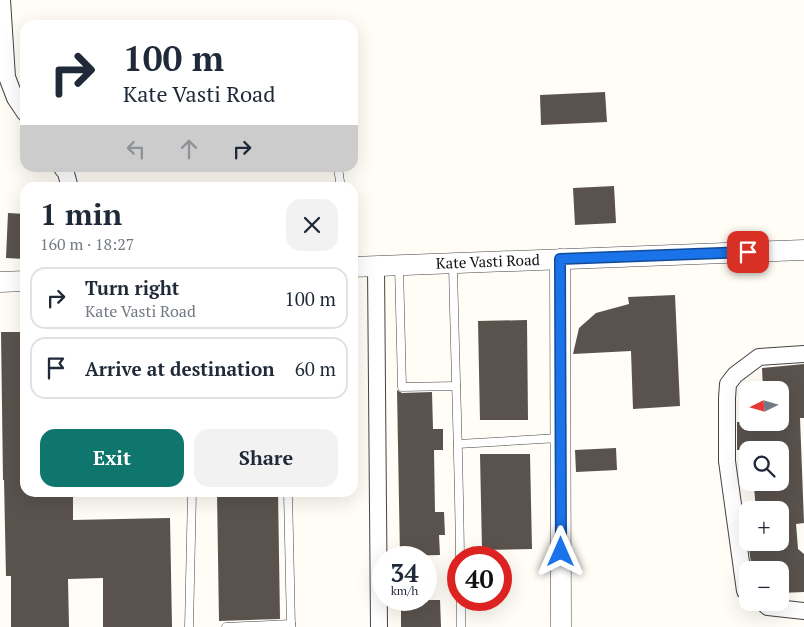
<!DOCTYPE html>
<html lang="en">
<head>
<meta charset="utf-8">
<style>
	body { margin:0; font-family:"PT Serif",serif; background:#f2f2f3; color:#1f2937; height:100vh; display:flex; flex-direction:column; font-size:19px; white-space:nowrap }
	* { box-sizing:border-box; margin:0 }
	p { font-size:16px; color:#747a83 }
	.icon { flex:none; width:28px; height:28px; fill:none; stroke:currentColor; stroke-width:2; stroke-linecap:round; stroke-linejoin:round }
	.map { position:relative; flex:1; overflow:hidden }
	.drawer { position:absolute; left:20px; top:182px; width:338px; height:315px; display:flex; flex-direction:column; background:#fff; border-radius:15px; box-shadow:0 5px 20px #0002 }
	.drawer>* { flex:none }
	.guide { position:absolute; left:20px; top:20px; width:338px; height:152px; border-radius:15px; box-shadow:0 5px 20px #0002; background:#fff; color:#1f2937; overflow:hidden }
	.needle { width:32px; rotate:265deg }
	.tools { position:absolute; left:739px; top:381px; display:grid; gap:10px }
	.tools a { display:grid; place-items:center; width:50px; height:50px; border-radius:10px; background:#fff; box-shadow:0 5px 20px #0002; font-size:25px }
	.speed { position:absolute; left:372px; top:546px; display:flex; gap:10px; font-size:25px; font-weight:700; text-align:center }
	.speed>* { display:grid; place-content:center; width:65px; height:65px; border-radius:50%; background:#fff; box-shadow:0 5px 20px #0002; line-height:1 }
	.speed small { font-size:12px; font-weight:400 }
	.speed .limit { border:8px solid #d22; background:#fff; color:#111 }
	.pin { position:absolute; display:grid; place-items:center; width:42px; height:42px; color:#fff; margin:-21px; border-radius:10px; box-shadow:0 2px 8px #0006 }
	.me { position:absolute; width:55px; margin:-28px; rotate:0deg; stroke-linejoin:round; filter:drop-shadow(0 0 4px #0008) }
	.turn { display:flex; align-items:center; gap:18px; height:105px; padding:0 20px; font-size:22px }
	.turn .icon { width:65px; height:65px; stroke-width:2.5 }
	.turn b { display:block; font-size:35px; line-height:42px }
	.lanes { display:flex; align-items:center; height:48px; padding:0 20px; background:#0003; justify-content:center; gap:25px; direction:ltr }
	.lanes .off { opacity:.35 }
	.round { display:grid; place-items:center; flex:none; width:52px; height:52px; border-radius:15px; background:#f2f2f3 }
	.head { display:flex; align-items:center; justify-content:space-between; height:85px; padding:0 20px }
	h1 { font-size:30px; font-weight:800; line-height:38px }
	.primary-button { display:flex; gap:10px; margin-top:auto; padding:10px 20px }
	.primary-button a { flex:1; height:58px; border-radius:15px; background:#0f766e; color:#fff; font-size:20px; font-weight:800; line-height:58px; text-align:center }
	.primary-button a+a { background:#f2f2f3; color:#1f2937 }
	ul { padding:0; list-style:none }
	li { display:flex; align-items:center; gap:15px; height:62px; margin:0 10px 8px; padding:0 10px; border:2px solid #e0e1e3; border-radius:15px }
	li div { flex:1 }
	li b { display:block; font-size:19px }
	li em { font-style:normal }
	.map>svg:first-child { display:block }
</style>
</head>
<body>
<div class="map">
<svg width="804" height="627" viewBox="0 0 804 627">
	<rect width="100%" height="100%" fill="#fffdf5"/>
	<g fill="#5a524d">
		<path d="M605 92 607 122 541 125 540 95Z"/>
		<path d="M614 186 616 223 575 225 573 188Z"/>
		<path d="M8 213 25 214V259L6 258Z"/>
		<path d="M675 295 680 406 633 409 631 351 573 354 579 328 596 313 629 304 628 297Z"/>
		<path d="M527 320 528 420H480L478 321Z"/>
		<path d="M1 332H25V492H73V520L170 518 172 627H103V578L68 579 69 627H11V576H6L4 480H3Z"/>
		<path d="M804 364V418H800L804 523 796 524 798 549 804 554V592L780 593V570H752L748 542H780V510H756L754 487 780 485V450H737V422H780V390H763L762 368Z"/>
		<path d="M397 390 402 393 432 392 433 429H443V450H434L435 512H444L445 535H439L440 555 400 556Z"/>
		<path d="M616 448 617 470 576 472 575 450Z"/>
		<path d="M480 454H530L532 549 482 550Z"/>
		<path d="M217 492H278L280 619 219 621Z"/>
		<path d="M401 600H440L441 627H401Z"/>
	</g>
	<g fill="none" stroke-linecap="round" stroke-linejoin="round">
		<g stroke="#444" stroke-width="9">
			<g id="service">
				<path d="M338 168 341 188"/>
				<path d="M453 265C455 362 459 460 460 558"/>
				<path d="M399 266 402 387 456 386"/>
				<path d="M458 444 559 438"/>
				<path d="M288 492 291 627"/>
				<path d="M461 600V627"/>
				<path d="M189 627 192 492"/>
				<path d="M226 627 291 624"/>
			</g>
		</g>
		<g stroke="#444" stroke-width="18">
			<g id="minor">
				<path d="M2 0 7 77 15 98 25 113"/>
				<path d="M62 168 66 173 70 188"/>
				<path d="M376 267 379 627"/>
				<path d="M748 593 745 591 727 461V398L728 384 735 375 759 357 804 354"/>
				<path d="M762 602 768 607 804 611"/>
			</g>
		</g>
		<g stroke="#444" stroke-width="21">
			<g id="tertiary">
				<path d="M560 259 561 627"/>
				<path id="s1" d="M352 267 804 250"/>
				<path d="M0 282 25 281"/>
			</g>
		</g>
		<use href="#service" stroke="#fff" stroke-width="8"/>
		<use href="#minor" stroke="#fff" stroke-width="16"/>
		<use href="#tertiary" stroke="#fff" stroke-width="20"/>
	</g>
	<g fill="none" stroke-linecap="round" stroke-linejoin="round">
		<g stroke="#114b97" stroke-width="12">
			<path id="route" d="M561 552 560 259 748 252"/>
		</g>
		<use href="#route" stroke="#1a73e8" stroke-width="9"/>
	</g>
	<g text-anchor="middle" stroke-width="5" stroke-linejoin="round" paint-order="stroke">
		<g font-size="15" fill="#111" stroke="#fff">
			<text dy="5" stroke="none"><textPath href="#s1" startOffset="136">Kate Vasti Road</textPath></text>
		</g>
	</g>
</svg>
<div class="tools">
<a><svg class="needle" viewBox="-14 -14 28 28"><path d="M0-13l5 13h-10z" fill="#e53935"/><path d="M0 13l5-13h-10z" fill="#747a83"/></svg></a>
<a><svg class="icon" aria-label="search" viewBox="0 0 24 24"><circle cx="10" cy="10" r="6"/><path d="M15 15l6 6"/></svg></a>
<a>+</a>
<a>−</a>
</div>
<div class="speed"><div>34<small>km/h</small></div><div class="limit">40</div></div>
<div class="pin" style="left:748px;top:252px;background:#d93025"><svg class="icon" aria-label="arrive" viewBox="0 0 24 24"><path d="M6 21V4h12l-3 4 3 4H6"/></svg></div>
<svg class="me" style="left:561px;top:552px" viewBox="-20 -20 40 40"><path d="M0-17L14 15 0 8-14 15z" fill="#1a73e8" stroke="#fff" stroke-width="4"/></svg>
<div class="guide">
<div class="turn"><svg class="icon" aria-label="right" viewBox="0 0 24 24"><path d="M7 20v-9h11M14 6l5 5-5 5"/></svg><div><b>100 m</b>Kate Vasti Road</div></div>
<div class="lanes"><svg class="icon off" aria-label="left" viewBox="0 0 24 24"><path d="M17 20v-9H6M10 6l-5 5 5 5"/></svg><svg class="icon off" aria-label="ahead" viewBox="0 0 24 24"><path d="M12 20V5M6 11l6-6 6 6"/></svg><svg class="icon" aria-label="right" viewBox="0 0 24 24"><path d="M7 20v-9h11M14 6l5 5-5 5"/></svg></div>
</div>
<section class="drawer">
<div class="head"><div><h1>1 min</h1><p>160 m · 18:27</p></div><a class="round"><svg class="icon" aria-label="close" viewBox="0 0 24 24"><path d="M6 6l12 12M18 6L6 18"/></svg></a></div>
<ul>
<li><svg class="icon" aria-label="right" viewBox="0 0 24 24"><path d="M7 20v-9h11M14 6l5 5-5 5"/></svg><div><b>Turn right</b><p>Kate Vasti Road</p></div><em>100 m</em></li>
<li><svg class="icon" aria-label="arrive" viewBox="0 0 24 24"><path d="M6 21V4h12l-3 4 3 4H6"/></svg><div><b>Arrive at destination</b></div><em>60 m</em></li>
</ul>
<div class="primary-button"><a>Exit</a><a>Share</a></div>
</section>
</div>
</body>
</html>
